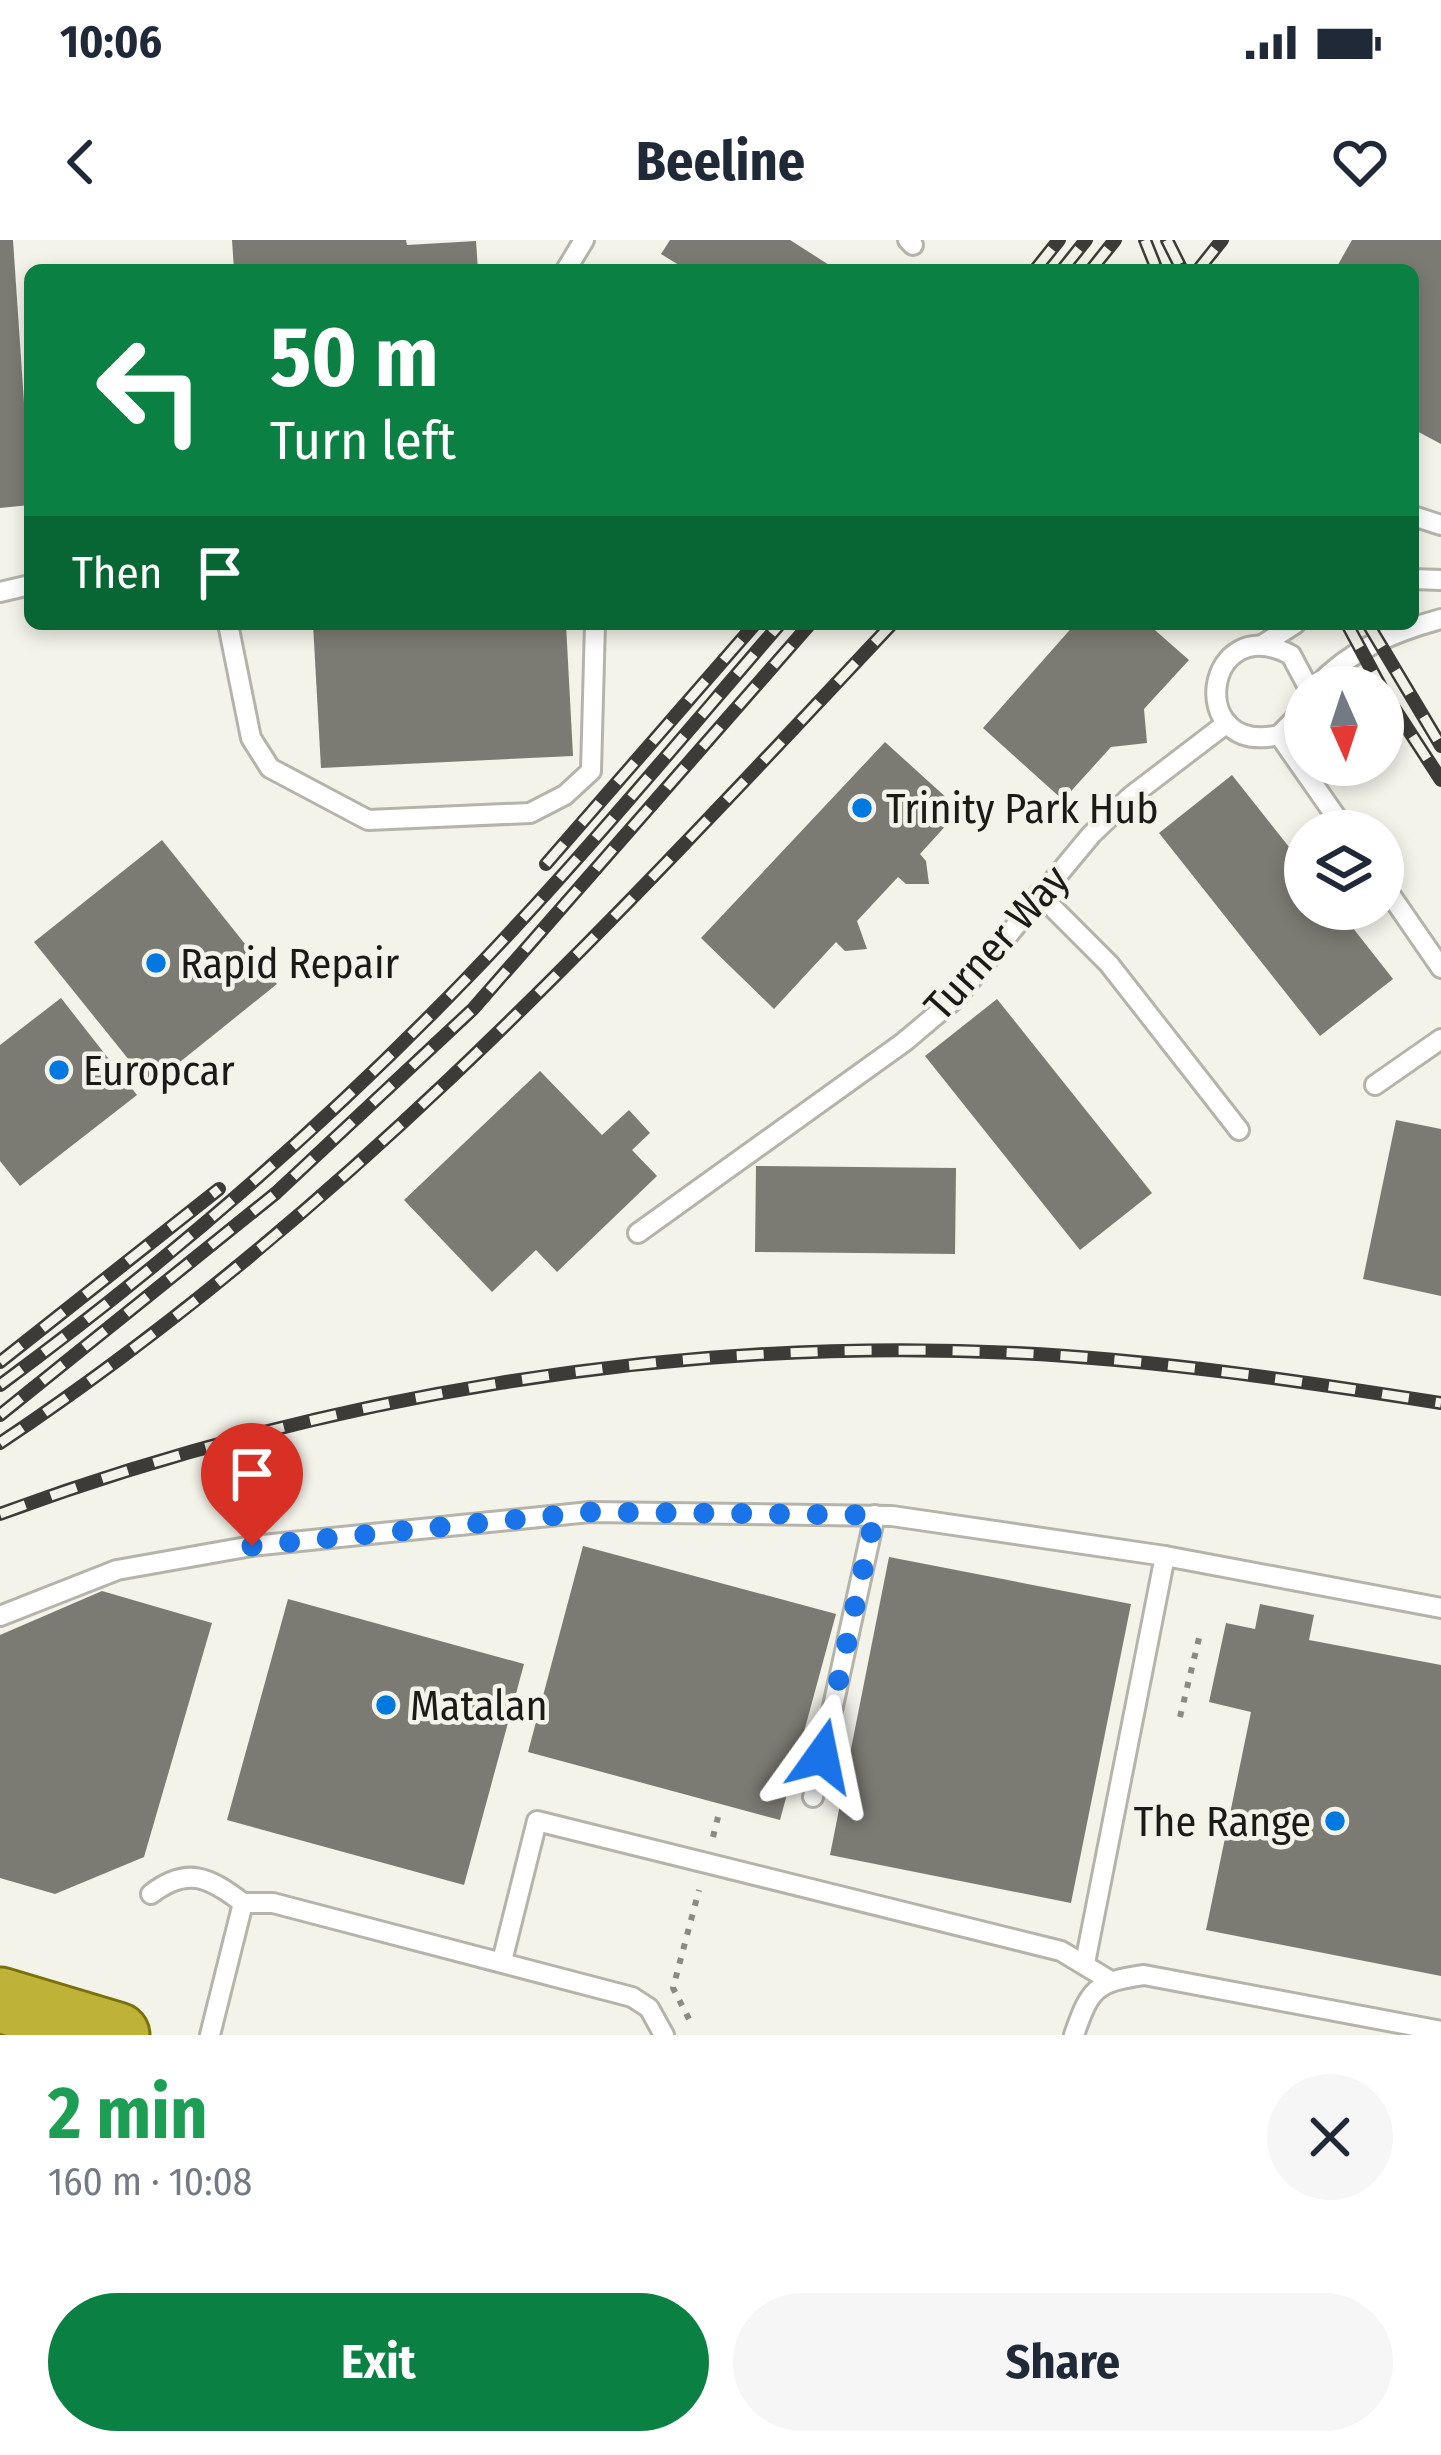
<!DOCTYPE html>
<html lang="en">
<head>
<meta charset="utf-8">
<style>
	body { margin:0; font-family:"Fira Sans Condensed",sans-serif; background:#f6f6f7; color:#1f2937; height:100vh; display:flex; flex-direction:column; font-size:45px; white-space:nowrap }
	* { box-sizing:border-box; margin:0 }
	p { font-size:39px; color:#747a83 }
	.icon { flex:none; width:66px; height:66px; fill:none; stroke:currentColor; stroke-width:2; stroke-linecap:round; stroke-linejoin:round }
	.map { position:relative; height:1795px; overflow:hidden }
	.details { display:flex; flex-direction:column; background:#fff; flex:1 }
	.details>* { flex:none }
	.top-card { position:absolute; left:24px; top:24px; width:1395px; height:366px; border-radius:18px; box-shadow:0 6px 18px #0003; background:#0b8043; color:#fff; overflow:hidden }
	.needle { width:78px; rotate:177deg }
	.buttons { position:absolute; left:1284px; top:426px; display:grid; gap:24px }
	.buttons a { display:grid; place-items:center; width:120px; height:120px; border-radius:50%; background:#fff; box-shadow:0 6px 18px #0003; font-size:60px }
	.pin { position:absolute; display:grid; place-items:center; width:102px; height:102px; color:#fff; margin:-123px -51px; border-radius:50% 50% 50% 0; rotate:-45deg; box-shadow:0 0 12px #0007 }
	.pin .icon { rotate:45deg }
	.me { position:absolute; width:132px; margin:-66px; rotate:12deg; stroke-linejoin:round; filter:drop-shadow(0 0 9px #0008) }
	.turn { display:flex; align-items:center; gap:42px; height:252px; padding:0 48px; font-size:54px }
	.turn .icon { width:156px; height:156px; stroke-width:2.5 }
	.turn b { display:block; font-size:84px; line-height:102px }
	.then { display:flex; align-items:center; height:114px; padding:0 48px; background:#0003; gap:24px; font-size:45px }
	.round { display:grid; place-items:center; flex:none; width:126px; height:126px; border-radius:63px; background:#f6f6f7 }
	.headline { display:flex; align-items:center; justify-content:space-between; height:204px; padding:0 48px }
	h1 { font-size:72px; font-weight:700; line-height:90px; color:#1e9e55 }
	.cta { display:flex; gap:24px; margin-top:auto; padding:24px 48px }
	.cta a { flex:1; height:138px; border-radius:72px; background:#0b8043; color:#fff; font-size:48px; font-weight:700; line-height:138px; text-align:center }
	.cta a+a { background:#f6f6f7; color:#1f2937 }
	.status { display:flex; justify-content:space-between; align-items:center; height:84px; padding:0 60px; background:#fff; direction:ltr }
	.status svg { height:33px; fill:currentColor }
	header { display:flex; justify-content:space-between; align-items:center; height:156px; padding:0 48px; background:#fff; font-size:54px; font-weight:700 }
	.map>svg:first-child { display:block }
</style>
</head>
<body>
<div class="status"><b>10:06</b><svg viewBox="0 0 49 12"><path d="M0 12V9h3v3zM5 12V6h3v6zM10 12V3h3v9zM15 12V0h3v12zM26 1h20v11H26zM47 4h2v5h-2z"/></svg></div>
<header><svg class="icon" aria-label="back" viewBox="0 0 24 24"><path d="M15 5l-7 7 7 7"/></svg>Beeline<svg class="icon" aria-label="heart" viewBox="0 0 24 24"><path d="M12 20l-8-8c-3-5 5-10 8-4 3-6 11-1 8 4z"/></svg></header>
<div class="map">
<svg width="1441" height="1795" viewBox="0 0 1441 1795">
	<rect width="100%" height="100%" fill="#f4f3ea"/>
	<g fill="#7c7b73">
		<path d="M0 0H13L30 251V265L0 268Z"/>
		<path d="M232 0H406L407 5 476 1 478 30H234Z"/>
		<path d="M670 0H790L837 30H687L661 14Z"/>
		<path d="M1352 0H1441V204L1413 189V30H1335Z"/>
		<path d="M313 384H566L573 516 321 528Z"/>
		<path d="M1075 384H1148L1189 420 1144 469 1147 503 1111 507 1063 560 983 488Z"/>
		<path d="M885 502 960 570 920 614 926 621 929 644H906L898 637 857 681 867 709 845 711 836 702 774 769 701 698Z"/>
		<path d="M1232 535 1305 627V669H1338L1393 739 1320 796 1159 593Z"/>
		<path d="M162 600 277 744 150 846 34 702Z"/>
		<path d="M61 758 137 855 20 946 0 921V805Z"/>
		<path d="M997 759 1152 953 1080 1010 925 816Z"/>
		<path d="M540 831 602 895 629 870 650 893 632 910 657 936 557 1032 536 1010 492 1052 404 960Z"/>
		<path d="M1396 880 1441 889V1056L1363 1039Z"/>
		<path d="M756 926 956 928 955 1014 755 1012Z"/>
		<path d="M583 1306 836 1374 780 1580 528 1512Z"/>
		<path d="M889 1317 1131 1364 1071 1663 830 1615Z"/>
		<path d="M102 1351 212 1383 144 1617 55 1654 0 1638V1395Z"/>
		<path d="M288 1359 524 1424 464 1645 227 1580Z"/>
		<path d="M1260 1364 1314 1375 1309 1400 1441 1425V1736L1206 1690 1251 1472 1209 1462 1226 1383 1255 1389Z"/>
	</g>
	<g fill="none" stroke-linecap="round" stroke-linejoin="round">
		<g stroke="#b5b4ab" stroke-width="24">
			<g id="service">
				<path d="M908 0 913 5"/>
				<path d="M566 30 584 0"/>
				<path d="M1413 276 1441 285"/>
				<path d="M1413 339 1441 340"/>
				<path d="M0 352 30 345"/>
				<path d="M228 384 251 498 270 528 368 580 530 573 565 555 591 531 595 384"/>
				<path d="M1262 405 1295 384"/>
				<path d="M1316 447C1350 410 1393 392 1441 379"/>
				<path d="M1305 469 1279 495C1184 517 1204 368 1291 415L1308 447"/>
				<path d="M1279 495 1346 591"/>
				<path d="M1383 644 1441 728"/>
				<path d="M1039 654 1109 724 1239 890"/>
				<path d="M1375 845 1441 799"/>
				<path d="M638 993 904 802 955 759 1091 595 1130 557 1227 483"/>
				<path d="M0 1376 117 1330 252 1306 590 1272 892 1276 1165 1316"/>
				<path d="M813 1557 875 1275"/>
				<path d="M151 1654C187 1626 209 1637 243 1663L210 1795"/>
				<path d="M243 1663H273L632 1757 649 1768 664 1795"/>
				<path d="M502 1721 537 1581 1061 1711 1109 1740"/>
				<path d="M1085 1723 1165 1316 1441 1368"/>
				<path d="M1074 1795C1090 1749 1095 1742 1144 1735L1441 1791"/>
			</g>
		</g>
		<g stroke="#7a710d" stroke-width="69">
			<path id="trunk" d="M0 1760 117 1795"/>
		</g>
		<g stroke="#8a8a84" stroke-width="6" stroke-dasharray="6 9" stroke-linecap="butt">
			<path d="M1180 1477 1200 1394"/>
			<path d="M713 1597 718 1577"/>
			<path d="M689 1779 673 1748 699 1650"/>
		</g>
		<use href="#service" stroke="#fff" stroke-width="18"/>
		<use href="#trunk" stroke="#beb338" stroke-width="63"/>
		<g stroke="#3c3b37" stroke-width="14">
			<g id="rail">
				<path d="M1145 0 1157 30"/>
				<path d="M1167 0 1182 30"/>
				<path d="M1035 30 1059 0"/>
				<path d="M1062 30 1086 0"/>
				<path d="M1091 30 1115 0"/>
				<path d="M1198 30 1222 0"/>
				<path d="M1347 384 1381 447"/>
				<path d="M1368 384 1441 506"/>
				<path d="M1383 451 1441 540"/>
				<path d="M546 624 755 384"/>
				<path d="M0 1122 219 949"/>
				<path d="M0 1145C167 1022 322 888 466 739 576 625 677 503 780 384"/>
				<path d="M0 1175 276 953 473 769 810 384"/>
				<path d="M0 1203C344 974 611 683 892 384"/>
				<path d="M0 1274C321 1156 675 1096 1017 1113 1159 1120 1300 1141 1441 1163"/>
			</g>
		</g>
		<use href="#rail" stroke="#f4f3ea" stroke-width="9" stroke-dasharray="27" stroke-linecap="butt"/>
	</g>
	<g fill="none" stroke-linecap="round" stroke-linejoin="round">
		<path stroke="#1a73e8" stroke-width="21" stroke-dasharray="0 37.8" d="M252 1306 590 1272 875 1275 822 1516"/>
	</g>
	<g fill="#0279e0" stroke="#f4f3ea" stroke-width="4.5">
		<circle cx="862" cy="568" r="12"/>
		<circle cx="156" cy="723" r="12"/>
		<circle cx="59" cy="830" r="12"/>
		<circle cx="386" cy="1465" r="12"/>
		<circle cx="1335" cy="1581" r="12"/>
	</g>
	<g text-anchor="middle" stroke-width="9" stroke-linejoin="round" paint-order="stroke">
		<g font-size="42" fill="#1a1a17" stroke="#f4f3ea" text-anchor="start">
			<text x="886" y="583">Trinity Park Hub</text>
			<text x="180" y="738">Rapid Repair</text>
			<text x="83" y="845">Europcar</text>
			<text x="410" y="1480">Matalan</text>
			<text x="1311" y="1596" text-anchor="end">The Range</text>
		</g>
		<g font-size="42" fill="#1a1a17" stroke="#f4f3ea">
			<text transform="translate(996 702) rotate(-48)" y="15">Turner Way</text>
		</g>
	</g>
</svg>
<div class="buttons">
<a><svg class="needle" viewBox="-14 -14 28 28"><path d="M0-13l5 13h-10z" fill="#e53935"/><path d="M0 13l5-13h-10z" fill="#747a83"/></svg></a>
<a><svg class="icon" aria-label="layers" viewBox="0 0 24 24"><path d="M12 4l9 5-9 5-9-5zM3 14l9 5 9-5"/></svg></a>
</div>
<div class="pin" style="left:252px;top:1306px;background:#d93025"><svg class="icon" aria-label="arrive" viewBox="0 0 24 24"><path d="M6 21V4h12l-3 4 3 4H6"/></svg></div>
<svg class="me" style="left:822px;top:1516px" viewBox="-20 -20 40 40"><path d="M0-17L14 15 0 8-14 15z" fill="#1a73e8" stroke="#fff" stroke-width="4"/></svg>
<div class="top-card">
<div class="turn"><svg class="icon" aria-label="left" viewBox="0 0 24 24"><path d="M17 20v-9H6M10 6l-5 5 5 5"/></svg><div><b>50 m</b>Turn left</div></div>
<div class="then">Then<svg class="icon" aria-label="arrive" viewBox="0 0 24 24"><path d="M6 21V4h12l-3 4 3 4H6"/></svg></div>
</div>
</div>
<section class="details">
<div class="headline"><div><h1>2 min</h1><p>160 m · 10:08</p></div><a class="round"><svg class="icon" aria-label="close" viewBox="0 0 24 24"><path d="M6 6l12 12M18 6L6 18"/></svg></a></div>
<div class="cta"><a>Exit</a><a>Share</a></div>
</section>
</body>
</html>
